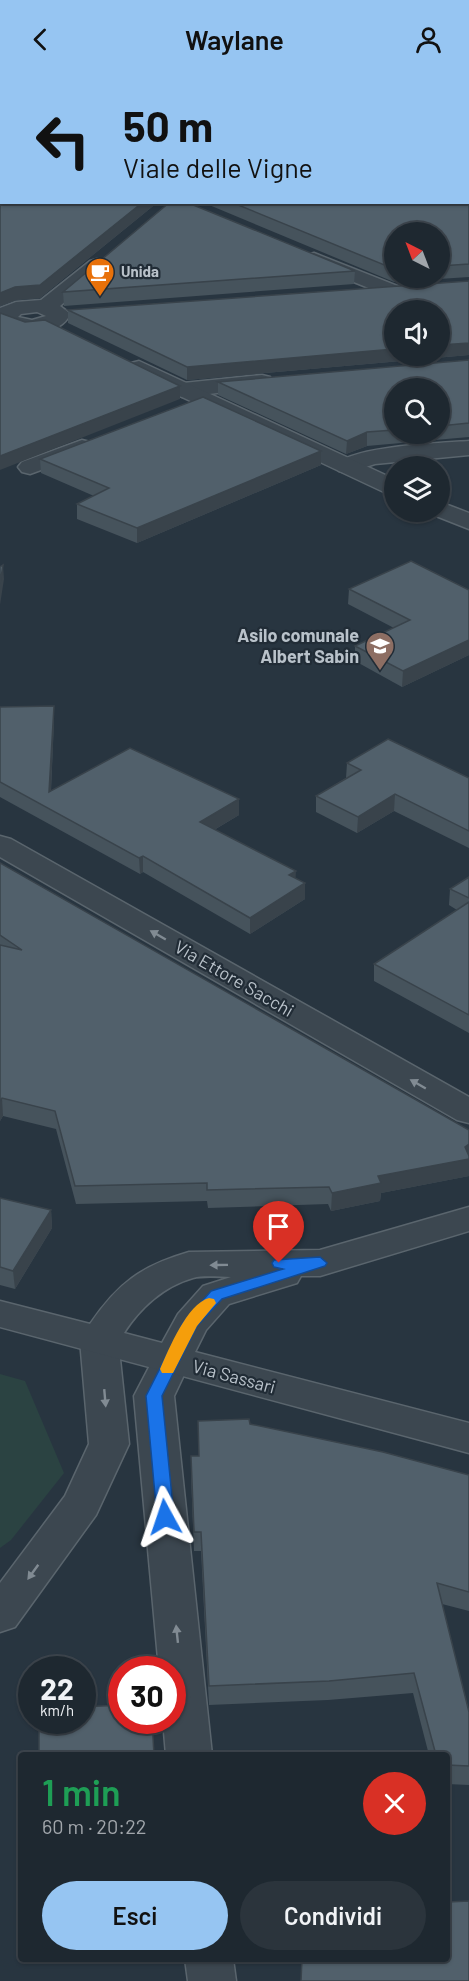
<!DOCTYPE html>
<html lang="it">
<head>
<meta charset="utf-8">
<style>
	body { margin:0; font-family:Barlow,sans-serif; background:#2b343c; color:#f1f3f6; height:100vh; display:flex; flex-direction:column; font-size:22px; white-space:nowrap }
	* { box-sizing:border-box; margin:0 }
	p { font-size:20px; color:#a1a6ab }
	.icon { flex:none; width:33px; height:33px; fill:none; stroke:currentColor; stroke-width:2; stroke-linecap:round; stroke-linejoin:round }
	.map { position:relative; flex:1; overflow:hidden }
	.sheet { position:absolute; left:18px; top:1674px; width:432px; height:210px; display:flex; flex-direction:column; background:#1e2830; border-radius:6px; box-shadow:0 2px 4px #0004,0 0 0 2px #3c444c }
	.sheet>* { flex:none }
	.hud { position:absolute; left:0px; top:0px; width:470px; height:126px; box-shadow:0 2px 4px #0004,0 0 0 2px #3c444c; background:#96c5f2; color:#111; overflow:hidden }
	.needle { width:39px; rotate:318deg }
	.fabs { position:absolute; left:384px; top:144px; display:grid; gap:12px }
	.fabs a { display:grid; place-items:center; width:66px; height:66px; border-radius:50%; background:#1e2830; box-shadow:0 2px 4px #0004,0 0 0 2px #3c444c; font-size:30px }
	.speed { position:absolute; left:18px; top:1578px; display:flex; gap:12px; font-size:30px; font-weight:700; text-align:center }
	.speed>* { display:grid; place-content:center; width:78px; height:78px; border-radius:50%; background:#1e2830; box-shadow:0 2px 4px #0004,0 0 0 2px #3c444c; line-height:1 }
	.speed small { font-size:15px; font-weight:400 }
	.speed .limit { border:9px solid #d22; background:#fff; color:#111 }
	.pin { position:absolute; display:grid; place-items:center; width:51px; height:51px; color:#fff; margin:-62px -26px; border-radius:50% 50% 50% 0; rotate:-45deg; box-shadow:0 0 6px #0007 }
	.pin .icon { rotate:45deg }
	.me { position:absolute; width:66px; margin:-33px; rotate:355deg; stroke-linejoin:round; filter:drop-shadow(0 0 4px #0008) }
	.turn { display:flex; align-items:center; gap:21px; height:126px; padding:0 24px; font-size:27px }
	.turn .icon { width:78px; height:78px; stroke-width:2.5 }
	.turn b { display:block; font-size:42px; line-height:51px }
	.round { display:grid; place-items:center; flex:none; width:63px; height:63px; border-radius:32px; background:#2b343c }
	.head { display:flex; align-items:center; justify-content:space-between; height:102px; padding:0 24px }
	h1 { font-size:36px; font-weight:600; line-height:45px; color:#1e9e55 }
	.primary-button { display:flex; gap:12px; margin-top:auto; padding:12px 24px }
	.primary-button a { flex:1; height:69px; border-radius:36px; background:#96c5f2; color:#111; font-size:24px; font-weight:600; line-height:69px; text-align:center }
	.primary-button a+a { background:#2b343c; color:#f1f3f6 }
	header { display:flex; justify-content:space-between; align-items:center; height:78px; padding:0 24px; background:#96c5f2; color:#111; font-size:27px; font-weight:600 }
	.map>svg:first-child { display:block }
</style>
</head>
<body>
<header><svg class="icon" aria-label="back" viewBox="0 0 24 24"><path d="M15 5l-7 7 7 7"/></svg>Waylane<svg class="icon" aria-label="person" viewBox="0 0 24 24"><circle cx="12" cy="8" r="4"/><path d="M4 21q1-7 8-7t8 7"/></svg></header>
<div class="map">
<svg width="469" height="1903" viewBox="0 0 469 1903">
	<rect width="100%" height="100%" fill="#283540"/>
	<path fill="#2b4342" d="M0 1296 25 1303 64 1395 11 1462 0 1470Z"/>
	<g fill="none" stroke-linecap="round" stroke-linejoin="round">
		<g stroke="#5a656d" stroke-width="3">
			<g id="minor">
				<path d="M314 175 400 209 403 213 400 217 393 219 386 217 307 185 304 181 307 177Z"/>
				<path d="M262 297 270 299 273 304 270 309 183 319 175 317 172 312 175 307 183 305Z"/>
				<path d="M82 362 90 364 94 369 90 374 30 396 22 394 18 389 22 384Z"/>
				<path d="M469 363V377L375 386 347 395 339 393 335 388C349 368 442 365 469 363Z"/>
				<path d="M99 1248 113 1252 118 1262 129 1366 96 1437 15 1549 0 1554V1505L65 1418 89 1366 80 1262 85 1252Z"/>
				<path d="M172 1268 186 1272 191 1282 174 1318 212 1677H166L163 1642H172V1592H159L134 1318 158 1272Z"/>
				<path d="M185 1881H233L236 1903H188Z"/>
			</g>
		</g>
		<g stroke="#5a656d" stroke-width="3">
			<g id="tertiary">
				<path d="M97 181 104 183 107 187 60 228 68 234V240C54 260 19 257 0 247V230L16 224 41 222 90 183ZM37 234 46 238 32 242 18 239 21 236Z"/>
				<path d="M139 283 394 401V417L386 415 131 295 128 290 131 285Z"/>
				<path d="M440 424 469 435V451L431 436 430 434H440Z"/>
				<path d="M0 758 11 761 469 1019V1045L457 1042 0 779Z"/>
				<path d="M469 1129V1153L320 1198H301L297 1205 229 1226 206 1252 195 1274 469 1345V1375L0 1249V1223L90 1246C118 1205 141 1188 189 1174L320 1172ZM231 1199 203 1208 178 1236 162 1265 124 1255C140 1230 164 1208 193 1200 204 1197 219 1199 231 1199Z"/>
			</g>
		</g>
		<use href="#minor" fill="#3c4750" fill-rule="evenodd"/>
		<use href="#tertiary" fill="#3c4750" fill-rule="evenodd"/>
	</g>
	<g fill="#46535c" fill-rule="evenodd">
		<path d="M469 46V199L394 204 202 124H468ZM394 154H440V200H394Z"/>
		<path d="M2 48V124H158L40 220 16 222 0 228V49Z"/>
		<path d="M355 193 354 206 64 228 63 214Z"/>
		<path d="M469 203V277L187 302 68 245V232Z"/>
		<path d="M469 282V359L367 368 346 376 218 317V304ZM394 310H440V356H394Z"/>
		<path d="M321 373V387L137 465 77 441V426L94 418 41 395 40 381Z"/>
		<path d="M349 511 469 512V577L402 609 355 583V568L394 550 348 526Z"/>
		<path d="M54 628V643L51 713 239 721V737L214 752 295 800 305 821 250 856 143 794 140 796 0 719V629Z"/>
		<path d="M347 685 469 700V770L394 733 357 755 316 734V718L346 700Z"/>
		<path d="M0 785 469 1098 381 1115 380 1123 331 1133 328 1126 208 1130 207 1123 76 1126 56 1051 3 1038 0 1043Z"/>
		<path d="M469 799V955L374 903V886L457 832 449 827 450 811Z"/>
		<path d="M0 1120 51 1132 52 1150 15 1211 0 1207Z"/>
		<path d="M198 1343 250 1346 469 1397V1533L442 1526 469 1634V1707L447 1706V1677H429L413 1615 328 1622 209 1627 201 1473H194L191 1397V1378H199Z"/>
	</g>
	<g fill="#39434b">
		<rect x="0" y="35" width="2" height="11"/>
		<path d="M143 124H158L40 220 16 222 0 228V215Z"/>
		<path d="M469 265V277L187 302V289L394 271V278H440V267Z"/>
		<path d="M180 308V321L0 392V378Z"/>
		<path d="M367 354V368L346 376 347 363Z"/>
		<path d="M321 373V387L137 465V450Z"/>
		<path d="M3 487 4 501 0 527V506Z"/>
		<path d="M469 562V577L402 609 403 593Z"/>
		<path d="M54 628V643L50 730 49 714Z"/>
		<path d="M395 716 394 733 357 755 358 739Z"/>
		<path d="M239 721V737L200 760V744Z"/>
		<path d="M143 778V794L140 796 139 780Z"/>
		<path d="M296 793 295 809 289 797Z"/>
		<path d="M305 805V821L250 856V840Z"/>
		<path d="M2 1020 3 1038 0 1043V1023Z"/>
		<path d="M469 1066V1098L381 1115 380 1123 331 1133 332 1115 378 1098 465 1069Z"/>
		<path d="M51 1132 52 1150 15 1211 13 1193Z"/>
	</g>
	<g fill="#51606b" stroke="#39434b" stroke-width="1.5">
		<path d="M0 0H469V32H468V2H2V35H0Z"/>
		<path d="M468 45 469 46V186L440 188V154H394V191L231 124H468Z"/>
		<path d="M2 48V68H0V49Z"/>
		<path d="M2 75V124H143L40 207 15 209 0 215V80Z"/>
		<path d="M170 124H186L355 193 63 214Z"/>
		<path d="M469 203V265L440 267V232H394V271L187 289 68 232Z"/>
		<path d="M0 235 25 244 45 242 180 308 0 378Z"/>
		<path d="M469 282V345L440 348V310H394V352L367 354 347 363 218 304Z"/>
		<path d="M203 319 321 373 137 450 77 426 109 410 40 381Z"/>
		<path d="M411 483 469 512V562L403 593 355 568 410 542 349 511Z"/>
		<path d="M3 487 0 506V489Z"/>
		<path d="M54 628 49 714 130 670 239 721 200 744 296 793 289 797 305 805 250 840 143 778 139 780 0 704V629Z"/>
		<path d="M388 661 469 700V753L395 716 358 739 316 718 361 692 347 685Z"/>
		<path d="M0 785 469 1052V1066L465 1069 469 1078V1081L378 1098 381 1105 332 1115 329 1109 207 1112V1105L75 1108 55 1033 2 1020 0 1023V867L22 872 0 857Z"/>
		<path d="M469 799V820L450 811Z"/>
		<path d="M469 824V937L374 886Z"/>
		<path d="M0 1120 51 1132 13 1193 0 1189Z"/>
		<path d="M249 1341 250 1346 383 1374 469 1397V1514L437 1505 469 1634V1688L447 1687V1677H436L414 1595 329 1603 209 1608 201 1454H194L191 1378H199L198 1343Z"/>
		<path d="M122 1627V1642H152L154 1677H39V1642H82V1629Z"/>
		<path d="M469 1823V1903H301L302 1881H447V1832H449L448 1824Z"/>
	</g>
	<defs><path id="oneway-solid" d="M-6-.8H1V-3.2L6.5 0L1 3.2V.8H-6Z" transform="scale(1.5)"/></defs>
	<g fill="#818b93">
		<use href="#oneway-solid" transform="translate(158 857) rotate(-150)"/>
		<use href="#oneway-solid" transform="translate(418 1006) rotate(-150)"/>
		<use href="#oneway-solid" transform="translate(219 1187) rotate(179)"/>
		<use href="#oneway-solid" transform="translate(105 1320) rotate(85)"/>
		<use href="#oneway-solid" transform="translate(33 1494) rotate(126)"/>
		<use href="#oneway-solid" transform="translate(177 1556) rotate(-96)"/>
	</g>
	<path fill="#1a73e8" stroke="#114b97" stroke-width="1.5" d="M320 1179 327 1185 325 1188 222 1221 197 1248 162 1318 174 1439 171 1444 165 1445 159 1444 157 1439 146 1318 183 1245 211 1213 283 1191 274 1189 272 1185 274 1182Z"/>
	<path fill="#f59e0b" d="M209 1220 214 1221 216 1225 197 1248 173 1295H162L160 1291C169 1271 187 1226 209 1220Z"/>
	<defs>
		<g id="cafe-pin" transform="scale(1.5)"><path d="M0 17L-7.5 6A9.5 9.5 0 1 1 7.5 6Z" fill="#e8710a" stroke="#212c36"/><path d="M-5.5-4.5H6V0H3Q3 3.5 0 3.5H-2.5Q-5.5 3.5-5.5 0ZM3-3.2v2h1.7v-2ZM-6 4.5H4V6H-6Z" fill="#fff"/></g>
		<g id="school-pin" transform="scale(1.5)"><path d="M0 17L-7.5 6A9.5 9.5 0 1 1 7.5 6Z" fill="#8d6e63" stroke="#212c36"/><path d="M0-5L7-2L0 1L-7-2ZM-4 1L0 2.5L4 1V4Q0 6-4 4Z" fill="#fff"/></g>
	</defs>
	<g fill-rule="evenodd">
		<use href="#cafe-pin" x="100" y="194"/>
		<use href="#school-pin" x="380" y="568"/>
	</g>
	<g text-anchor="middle" stroke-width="4.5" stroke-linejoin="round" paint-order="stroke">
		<g font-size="15" font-weight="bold" fill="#b9c2ca" stroke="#212c36" text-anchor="start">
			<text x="121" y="199">Unida</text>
		</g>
		<g font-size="18" font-weight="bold" fill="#b9c2ca" stroke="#212c36" text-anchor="end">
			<text x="359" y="564">Asilo comunale<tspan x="359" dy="21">Albert Sabin</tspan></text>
		</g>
		<g font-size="18" fill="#b9c2ca" stroke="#212c36">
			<text transform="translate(234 901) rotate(30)" y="6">Via Ettore Sacchi</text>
			<text transform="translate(234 1299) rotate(15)" y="6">Via Sassari</text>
		</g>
	</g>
</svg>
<div class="fabs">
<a><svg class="needle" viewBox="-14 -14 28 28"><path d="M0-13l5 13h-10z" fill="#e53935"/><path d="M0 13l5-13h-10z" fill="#a1a6ab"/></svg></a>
<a><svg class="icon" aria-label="sound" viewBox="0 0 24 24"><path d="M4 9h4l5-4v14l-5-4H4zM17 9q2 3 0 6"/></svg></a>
<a><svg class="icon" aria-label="search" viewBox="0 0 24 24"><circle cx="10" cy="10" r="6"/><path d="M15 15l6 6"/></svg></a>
<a><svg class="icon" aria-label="layers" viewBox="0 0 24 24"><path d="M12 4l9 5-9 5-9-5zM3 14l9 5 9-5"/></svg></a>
</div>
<div class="speed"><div>22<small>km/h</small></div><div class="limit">30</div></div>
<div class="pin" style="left:279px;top:1185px;background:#d93025"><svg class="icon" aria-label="arrive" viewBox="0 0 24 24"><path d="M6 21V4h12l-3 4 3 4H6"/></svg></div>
<svg class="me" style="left:165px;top:1439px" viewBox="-20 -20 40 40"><path d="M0-17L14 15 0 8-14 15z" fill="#1a73e8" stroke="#fff" stroke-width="4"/></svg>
<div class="hud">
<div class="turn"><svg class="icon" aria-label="left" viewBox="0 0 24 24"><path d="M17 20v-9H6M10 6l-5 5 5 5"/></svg><div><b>50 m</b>Viale delle Vigne</div></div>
</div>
<section class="sheet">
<div class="head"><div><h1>1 min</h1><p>60 m · 20:22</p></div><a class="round" style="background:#d93025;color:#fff"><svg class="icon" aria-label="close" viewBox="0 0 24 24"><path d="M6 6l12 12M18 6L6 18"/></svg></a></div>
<div class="primary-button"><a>Esci</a><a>Condividi</a></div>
</section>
</div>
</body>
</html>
